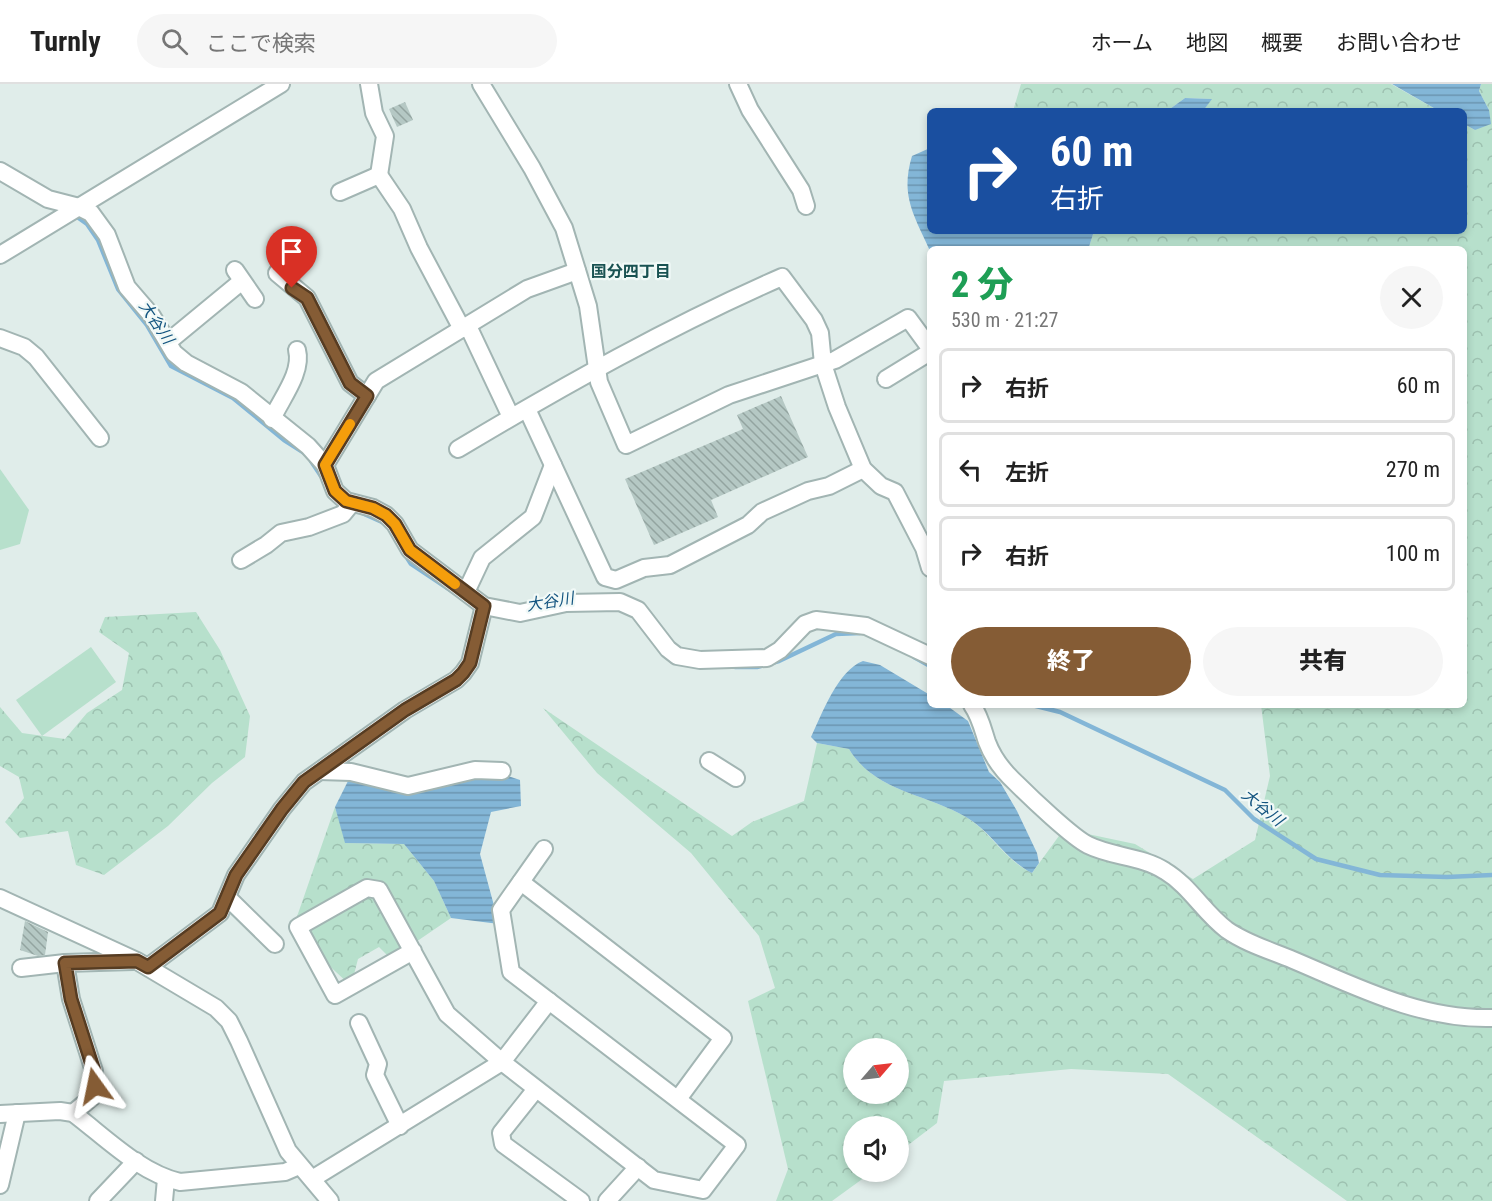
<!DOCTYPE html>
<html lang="ja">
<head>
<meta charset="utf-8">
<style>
	body { margin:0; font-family:"Roboto Condensed","Noto Sans JP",sans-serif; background:#f6f6f6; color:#222; height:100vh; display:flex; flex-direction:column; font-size:22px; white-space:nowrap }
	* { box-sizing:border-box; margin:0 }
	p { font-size:20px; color:#767676 }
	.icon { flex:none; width:33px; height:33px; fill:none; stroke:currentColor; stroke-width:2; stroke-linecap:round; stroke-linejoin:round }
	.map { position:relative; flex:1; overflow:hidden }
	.drawer { position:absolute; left:927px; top:162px; width:540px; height:462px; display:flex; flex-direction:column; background:#fff; border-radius:9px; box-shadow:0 3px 9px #0003 }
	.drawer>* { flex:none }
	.top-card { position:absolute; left:927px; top:24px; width:540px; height:126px; border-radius:9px; box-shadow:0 3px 9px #0003; background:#1a4fa0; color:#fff; overflow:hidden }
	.needle { width:39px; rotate:62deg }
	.buttons { position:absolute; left:843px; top:954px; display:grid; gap:12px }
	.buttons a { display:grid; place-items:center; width:66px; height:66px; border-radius:50%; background:#fff; box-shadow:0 3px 9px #0003; font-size:30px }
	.pin { position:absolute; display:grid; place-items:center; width:51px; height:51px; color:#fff; margin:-62px -26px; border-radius:50% 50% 50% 0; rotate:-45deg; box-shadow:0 0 6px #0007 }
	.pin .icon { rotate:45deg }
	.me { position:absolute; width:66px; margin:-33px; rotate:348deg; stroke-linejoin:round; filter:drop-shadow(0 0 4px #0008) }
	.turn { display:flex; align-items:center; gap:21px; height:126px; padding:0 24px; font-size:27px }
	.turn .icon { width:78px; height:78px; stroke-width:2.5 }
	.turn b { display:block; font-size:42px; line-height:51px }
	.round { display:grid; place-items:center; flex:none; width:63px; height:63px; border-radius:32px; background:#f6f6f6 }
	.summary { display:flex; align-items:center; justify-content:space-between; height:102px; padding:0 24px }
	h1 { font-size:36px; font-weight:800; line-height:45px; color:#1e9e55 }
	.action { display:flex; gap:12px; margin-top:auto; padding:12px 24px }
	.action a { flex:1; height:69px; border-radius:36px; background:#855c35; color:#fff; font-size:24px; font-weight:800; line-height:69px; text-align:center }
	.action a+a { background:#f6f6f6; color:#222 }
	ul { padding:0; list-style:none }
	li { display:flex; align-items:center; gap:18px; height:75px; margin:0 12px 9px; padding:0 12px; border:3px solid #e0e0e0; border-radius:9px }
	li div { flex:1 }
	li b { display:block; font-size:22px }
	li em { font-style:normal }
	header { display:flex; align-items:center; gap:36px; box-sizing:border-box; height:84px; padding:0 30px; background:#fff; border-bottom:2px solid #e0e0e0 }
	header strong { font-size:28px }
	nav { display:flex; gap:33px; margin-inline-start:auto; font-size:21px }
	.search { width:420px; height:54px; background:#f6f6f6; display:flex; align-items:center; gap:15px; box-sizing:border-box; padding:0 21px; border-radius:33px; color:#767676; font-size:22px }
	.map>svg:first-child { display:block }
</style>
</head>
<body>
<header>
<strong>Turnly</strong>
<div class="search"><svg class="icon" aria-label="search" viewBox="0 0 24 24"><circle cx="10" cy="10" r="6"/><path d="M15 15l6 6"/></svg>ここで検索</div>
<nav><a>ホーム</a><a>地図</a><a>概要</a><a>お問い合わせ</a></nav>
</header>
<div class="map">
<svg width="1492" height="1117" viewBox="0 0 1492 1117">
	<defs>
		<pattern id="forest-crowns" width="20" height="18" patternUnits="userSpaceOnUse" patternTransform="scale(1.5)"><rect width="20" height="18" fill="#b7e0cc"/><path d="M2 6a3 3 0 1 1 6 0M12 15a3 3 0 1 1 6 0" fill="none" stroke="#9dc1b0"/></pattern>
		<pattern id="water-rules" width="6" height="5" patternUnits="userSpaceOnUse" patternTransform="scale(1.5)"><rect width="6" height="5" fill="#83b6d7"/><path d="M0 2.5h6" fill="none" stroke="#6b95b0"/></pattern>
		<pattern id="building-back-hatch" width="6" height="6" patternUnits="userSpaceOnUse" patternTransform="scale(1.5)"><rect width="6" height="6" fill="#b5c8c4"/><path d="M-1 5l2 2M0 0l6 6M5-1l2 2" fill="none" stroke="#93a4a0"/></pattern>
	</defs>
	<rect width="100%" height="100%" fill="#e0edea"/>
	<g fill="url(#forest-crowns)" fill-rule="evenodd">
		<path d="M1021 0H1391L1439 27H1203L1211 15 1185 14 1167 27H1013Z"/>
		<path d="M1481 0H1492V1117H1347L1168 990 1071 985 944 997 937 1039 899 1068 898 1042H854V1088H872L832 1117H776L788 1085 748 917 775 904 759 852 691 769 597 689 543 624 732 752 752 738 804 717 817 659 849 665C875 708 925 709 966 733 991 748 1003 775 1032 789L1064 745 1135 760 1193 795 1255 756 1270 692 1261 621H1464V165H1060L1061 162 1089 163 1094 147H1464V40L1475 46 1489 26 1479 7ZM854 964H898V1010H854Z"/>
		<path d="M196 528 220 566 250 632 245 673 212 699 168 742 104 791 76 781 68 747 20 754 5 738 24 714 19 693 0 682V623L22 649 65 655 87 629 122 606 129 569 99 548 105 533Z"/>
		<path d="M335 723 346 759 404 760 434 797 451 834 391 875 379 863 358 875 351 902 292 847Z"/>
	</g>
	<g fill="#b7e0cc">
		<path d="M0 385 29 426 20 460 0 466Z"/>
		<path d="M91 563 116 598 42 652 16 616Z"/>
	</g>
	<g fill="url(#water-rules)">
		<path d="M1392 0H1481L1479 7 1489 26 1491 40 1475 46 1464 40V27H1439Z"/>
		<path d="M1185 14 1212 15 1203 27H1167Z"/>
		<path d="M930 64V147H1094L1089 163 930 165V167C914 131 900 112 912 72Z"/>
		<path d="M863 577 880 581 930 611V621H946L968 637 989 688 1000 698 1017 727 1037 769 1039 779 1032 789C1003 774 992 748 966 733 925 709 875 708 849 665L817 659 811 653C822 630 838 586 863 577Z"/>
		<path d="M496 688 520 696 521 722 491 728 480 770 499 840 451 834 434 797 404 760 345 759 335 723 349 695 395 706 445 703Z"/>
	</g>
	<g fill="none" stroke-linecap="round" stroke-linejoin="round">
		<g stroke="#83b6d7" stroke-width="4.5">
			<path d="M73 130 87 140 98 156 118 205 147 241 171 282 233 314 284 356 306 370"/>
			<path d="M311 377 321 392"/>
			<path d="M362 429 382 438"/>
			<path d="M404 469 411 480 465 516"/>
			<path d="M914 573 930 582"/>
			<path d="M735 583H757L779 577 836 550 860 549"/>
			<path d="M1032 621 1060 628 1225 706 1254 735 1316 775 1380 791 1447 793 1492 791"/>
		</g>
	</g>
	<g fill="url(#building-back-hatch)">
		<path d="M405 18 413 36 397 43 389 25Z"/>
		<path d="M781 312 808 373 711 416 718 433 654 461 625 395 743 345 737 331Z"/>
		<path d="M25 837 48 848 45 871 38 872 20 866Z"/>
	</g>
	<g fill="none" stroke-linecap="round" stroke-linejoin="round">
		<g stroke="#a2b5b3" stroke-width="20">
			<g id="street">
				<path d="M369 0 374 29 385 52 379 91"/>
				<path d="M481 0 532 84 564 144 588 222 599 298 626 361 729 311 835 276 908 234 930 264"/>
				<path d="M738 0 750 26 801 106 806 122"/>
				<path d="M0 87 48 115 79 123 91 129 107 151 127 203 152 232 174 269 186 279 241 308 308 362 325 381 335 407 346 417 373 424 386 431 395 440 410 466 484 522 520 529 566 519 620 518 638 526 668 565 677 572 700 576 767 574 780 566 805 540 816 536 866 542 930 572"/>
				<path d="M340 108 379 91 402 125 419 164 462 245"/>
				<path d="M0 171 281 0"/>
				<path d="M235 186 255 215"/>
				<path d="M277 189 307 214 350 299 367 312"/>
				<path d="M468 242 511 333"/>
				<path d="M0 254 24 263 36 273 100 354"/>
				<path d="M168 258 242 197"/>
				<path d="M886 295 930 268"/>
				<path d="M527 325 605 493 616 496 644 484 670 481 748 441 762 428 808 407 829 402 863 385"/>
				<path d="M272 335C281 315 303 288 297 266"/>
				<path d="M458 365C563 302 670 242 782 193L814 236 820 249 823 280 837 323 863 385 881 402 895 408 924 464 930 484"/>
				<path d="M325 381 376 297 527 205 577 187"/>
				<path d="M241 476 266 461 281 449 309 443 343 430 352 419"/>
				<path d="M466 508 482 474 533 433 553 381"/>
				<path d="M972 621C980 632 983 646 987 658 993 674 1004 688 1016 699 1030 713 1072 753 1088 761 1112 773 1142 772 1165 787 1190 802 1204 829 1227 846 1247 860 1272 867 1293 876 1357 903 1421 936 1492 934"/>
				<path d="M709 677 736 694"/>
				<path d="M320 687 351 688 408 702 475 686 502 687"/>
				<path d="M521 798 723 954 678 1015"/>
				<path d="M227 813 275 860"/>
				<path d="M0 814 137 877 216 924 229 937 239 957 288 1067 330 1117"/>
				<path d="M413 867 335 911 298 843 367 804 379 806 447 930 502 978 654 1096 703 1106 737 1061 511 888 501 826 544 765"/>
				<path d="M148 883 220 829 236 791 282 725 304 698 405 626 456 596 463 589 470 579 484 522"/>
				<path d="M21 884 65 879"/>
				<path d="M359 939 378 980 375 991 400 1042"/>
				<path d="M536 1005 501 1049 503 1060 581 1117"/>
				<path d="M73 1029 92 1013 95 1002 94 987 71 915 65 879 133 877"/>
				<path d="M0 1030 60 1027 73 1029C105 1053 140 1089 180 1098L285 1088 299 1082"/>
				<path d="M312 1095 502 978 549 917"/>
				<path d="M0 1101 17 1029"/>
				<path d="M98 1117 136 1077"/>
				<path d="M164 1117 166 1095"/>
				<path d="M607 1117 638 1083"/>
			</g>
		</g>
		<use href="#street" stroke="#fff" stroke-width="16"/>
	</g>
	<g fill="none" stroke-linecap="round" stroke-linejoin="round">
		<g stroke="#563c22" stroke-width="15">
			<path id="route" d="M95 1002 94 987 71 915 65 879 137 877 148 883 220 829 236 791 282 725 304 698 405 626 456 596 463 589 470 579 484 522 410 466 395 440 386 431 373 424 346 417 335 407 325 381 367 312 350 299 307 214 292 204"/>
		</g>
		<use href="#route" stroke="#855c35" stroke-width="10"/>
		<path stroke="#f59e0b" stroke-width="10" d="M350 340 325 381 335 407 346 417 373 424 386 431 395 440 410 466 455 500"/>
	</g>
	<g text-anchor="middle" stroke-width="4.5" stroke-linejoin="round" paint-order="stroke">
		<g font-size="16" font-weight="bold" fill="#195252" stroke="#f1f9f7">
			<text x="631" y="193">国分四丁目</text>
		</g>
		<g font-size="16" font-style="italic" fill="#145580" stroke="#f1f9f7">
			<text transform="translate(157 238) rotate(56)" y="6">大谷川</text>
			<text transform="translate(550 517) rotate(-9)" y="6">大谷川</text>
			<text transform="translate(1263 723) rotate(39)" y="6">大谷川</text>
		</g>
	</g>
</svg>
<div class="buttons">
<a><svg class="needle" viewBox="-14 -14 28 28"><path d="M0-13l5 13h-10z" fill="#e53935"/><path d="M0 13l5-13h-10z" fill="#767676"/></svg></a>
<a><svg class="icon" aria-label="sound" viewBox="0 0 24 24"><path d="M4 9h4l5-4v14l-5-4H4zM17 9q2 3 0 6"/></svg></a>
</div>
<div class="pin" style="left:292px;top:204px;background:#d93025"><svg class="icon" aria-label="arrive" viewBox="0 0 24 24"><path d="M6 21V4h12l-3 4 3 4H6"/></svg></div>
<svg class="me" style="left:95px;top:1002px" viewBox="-20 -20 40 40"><path d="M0-17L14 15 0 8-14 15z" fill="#855c35" stroke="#fff" stroke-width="4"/></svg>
<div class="top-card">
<div class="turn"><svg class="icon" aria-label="right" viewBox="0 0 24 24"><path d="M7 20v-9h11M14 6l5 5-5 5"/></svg><div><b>60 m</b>右折</div></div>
</div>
<section class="drawer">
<div class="summary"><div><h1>2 分</h1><p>530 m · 21:27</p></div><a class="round"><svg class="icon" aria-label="close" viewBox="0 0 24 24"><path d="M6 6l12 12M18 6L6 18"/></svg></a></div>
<ul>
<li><svg class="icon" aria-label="right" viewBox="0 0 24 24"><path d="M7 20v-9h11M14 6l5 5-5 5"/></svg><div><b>右折</b></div><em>60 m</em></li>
<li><svg class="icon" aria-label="left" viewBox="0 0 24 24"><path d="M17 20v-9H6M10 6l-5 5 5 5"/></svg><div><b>左折</b></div><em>270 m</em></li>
<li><svg class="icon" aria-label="right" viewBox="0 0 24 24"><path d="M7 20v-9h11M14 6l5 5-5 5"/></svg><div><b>右折</b></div><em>100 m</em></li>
</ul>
<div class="action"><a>終了</a><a>共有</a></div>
</section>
</div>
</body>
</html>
